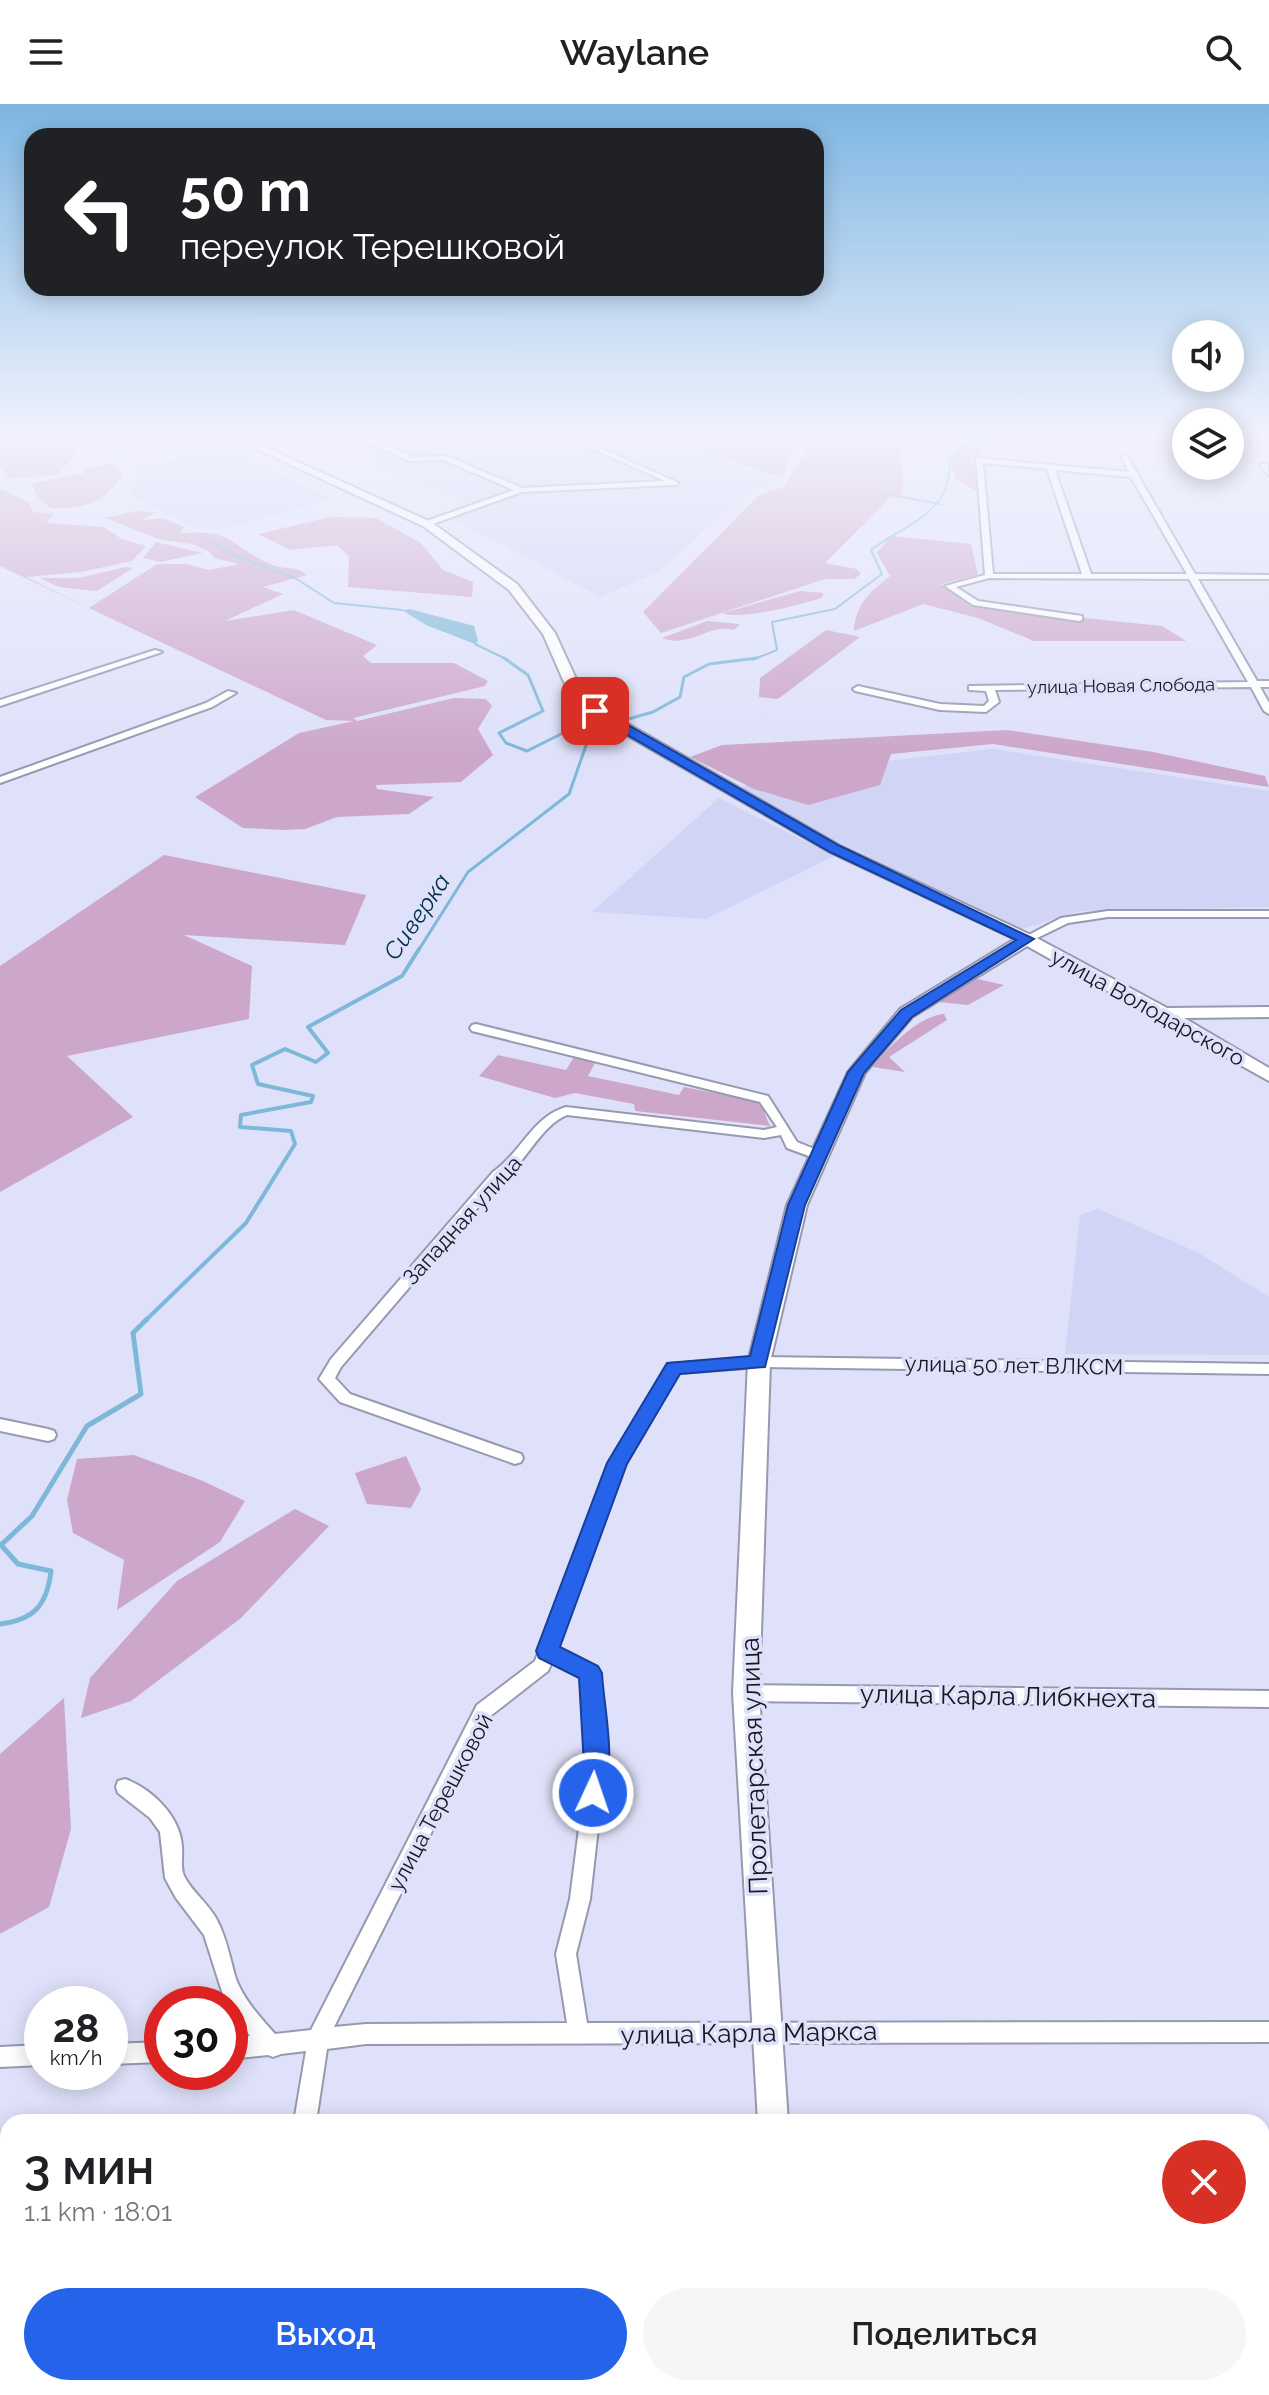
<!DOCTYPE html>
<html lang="ru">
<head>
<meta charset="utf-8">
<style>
	body { margin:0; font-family:Raleway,sans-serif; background:#f6f6f6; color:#202124; height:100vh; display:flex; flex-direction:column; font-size:30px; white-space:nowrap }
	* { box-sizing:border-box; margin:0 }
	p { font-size:26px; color:#757577 }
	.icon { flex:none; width:44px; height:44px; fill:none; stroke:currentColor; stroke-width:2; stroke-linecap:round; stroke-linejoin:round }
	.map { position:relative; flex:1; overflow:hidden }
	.side { position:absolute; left:0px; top:2010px; width:1270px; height:282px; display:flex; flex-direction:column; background:#fff; border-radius:24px 24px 0 0; box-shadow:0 4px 20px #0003 }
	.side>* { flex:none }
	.hud { position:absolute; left:24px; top:24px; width:800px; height:168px; border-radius:24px; box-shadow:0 4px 20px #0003; background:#202124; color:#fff; overflow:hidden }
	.controls { position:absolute; left:1172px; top:216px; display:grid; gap:16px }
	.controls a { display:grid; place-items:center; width:72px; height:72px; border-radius:50%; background:#fff; box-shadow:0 4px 20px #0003; font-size:40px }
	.speed { position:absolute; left:24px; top:1882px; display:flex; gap:16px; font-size:40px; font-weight:700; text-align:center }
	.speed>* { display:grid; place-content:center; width:104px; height:104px; border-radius:50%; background:#fff; box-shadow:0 4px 20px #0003; line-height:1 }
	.speed small { font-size:20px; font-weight:400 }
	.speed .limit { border:12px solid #d22; background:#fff; color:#111 }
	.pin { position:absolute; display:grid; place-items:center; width:68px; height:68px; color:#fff; margin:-34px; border-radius:16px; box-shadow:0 4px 12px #0006 }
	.me { position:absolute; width:88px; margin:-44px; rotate:3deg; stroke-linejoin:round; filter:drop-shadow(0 0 6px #0008) }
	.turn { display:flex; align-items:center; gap:28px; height:168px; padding:0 24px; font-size:36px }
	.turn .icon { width:104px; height:104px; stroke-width:2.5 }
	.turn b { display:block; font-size:56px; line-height:68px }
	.round { display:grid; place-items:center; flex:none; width:84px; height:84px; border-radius:42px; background:#f6f6f6 }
	.head { display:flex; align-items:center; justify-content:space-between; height:136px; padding:0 24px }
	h1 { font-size:48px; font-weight:600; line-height:60px }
	.cta { display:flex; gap:16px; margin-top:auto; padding:16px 24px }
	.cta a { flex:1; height:92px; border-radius:48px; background:#2563eb; color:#fff; font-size:32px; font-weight:600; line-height:92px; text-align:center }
	.cta a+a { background:#f6f6f6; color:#202124 }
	header { display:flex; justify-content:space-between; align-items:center; height:104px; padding:0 24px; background:#fff; font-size:36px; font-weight:600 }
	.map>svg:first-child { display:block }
</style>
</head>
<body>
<header><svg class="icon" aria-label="menu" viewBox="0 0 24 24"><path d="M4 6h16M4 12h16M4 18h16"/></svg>Waylane<svg class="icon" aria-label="search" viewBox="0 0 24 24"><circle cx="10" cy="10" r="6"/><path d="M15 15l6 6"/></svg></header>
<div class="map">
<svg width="1269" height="2291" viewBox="0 0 1269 2291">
	<rect width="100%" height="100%" fill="#dfe1fa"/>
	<g fill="#d1d4f4">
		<path d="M150 328H193L206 333 113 356 98 347 156 334Z"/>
		<path d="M305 328H643L778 376 743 392 658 468 600 493 444 410 463 397Z"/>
		<path d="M222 343 246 354 332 394 226 425 190 423 131 390 139 366Z"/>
		<path d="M993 645 1269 687V803L1080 807 1022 825 830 734 739 684 781 669Z"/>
		<path d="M719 694 834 752 706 815 592 808Z"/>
		<path d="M1098 1105 1197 1148 1269 1193V1251L1065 1250 1080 1111Z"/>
	</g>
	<g fill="#cda7ca">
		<path d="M0 328H62L77 349 57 371 83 370 86 365 112 359 123 370C102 401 88 403 51 405L37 392 32 380 75 370 10 374 0 362Z"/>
		<path d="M71 328H145L151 334 87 346Z"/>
		<path d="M649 328H801L782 374Z"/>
		<path d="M817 329 868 331 898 338 903 364 902 394 891 393 825 459 857 465 861 470 854 475H825L661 529 643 508 759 391 784 383Z"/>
		<path d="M961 344 984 345 972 360 982 364 985 383 974 386 956 375 949 358Z"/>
		<path d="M0 385 29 398 33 408 54 410 46 419 104 423 122 435 146 442 132 457 81 468 26 473 89 504 157 460H187L209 466 239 460 214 454 208 447 192 440 162 436 105 414 137 407 155 408 143 416 163 414 184 423 180 430C232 423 230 443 272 461 285 466 296 461 307 471L263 483 283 490 225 517 294 506 377 541 363 552 371 559H454L488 577 485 582 353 614 357 617 454 594 486 595 492 602 478 625 493 651 461 678 376 681 377 685 434 693 409 710 337 713 305 725 286 726 243 724 195 693 299 629 354 617 326 616 0 462Z"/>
		<path d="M331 413 376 414 421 439 443 466 473 478 472 493 348 483 349 452 337 441 290 446 258 430Z"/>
		<path d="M891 432 971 440 978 471 941 480 970 502 1162 522 1186 537H1034L978 514 923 500 854 527C856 499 870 488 890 472L877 449Z"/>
		<path d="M156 438 203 449 160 458 143 454Z"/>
		<path d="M125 463 133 464 97 487 59 483 40 474H79Z"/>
		<path d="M800 487 823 489V493C807 500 736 517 723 509Z"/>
		<path d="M707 517 740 520 734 526C709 519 689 545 662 534Z"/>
		<path d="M826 526 860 533 778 595 759 593 760 574Z"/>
		<path d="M1007 626 1153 648 1265 672 1269 683 993 640 891 650 880 681 808 701 754 685 690 653 722 641Z"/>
		<path d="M164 751 366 791 345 841 184 831 252 862 249 915 67 952 133 1013 0 1088V862Z"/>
		<path d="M978 875 1004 881 968 901 938 898Z"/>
		<path d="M944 910 947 916 889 953 905 968 873 963C888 944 918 912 944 910Z"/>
		<path d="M498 951 566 966 574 953 595 959 588 972 679 991 684 983 760 998 770 1022 635 1007 634 1000 575 989 555 994 479 972Z"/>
		<path d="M134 1351 203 1377 245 1397 220 1438 117 1506 124 1456 73 1429 67 1396 77 1355Z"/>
		<path d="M406 1352 421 1385 411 1404 367 1400 355 1369Z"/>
		<path d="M295 1405 329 1422 241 1514 131 1597 81 1614 90 1574 177 1477Z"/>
		<path d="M64 1594 71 1725 49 1803 0 1830V1650Z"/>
	</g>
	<path fill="#7eb8d8" d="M410 505 474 522 478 537 475 540 426 521 402 506Z"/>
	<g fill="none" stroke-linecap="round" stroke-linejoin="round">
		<g stroke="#7eb8d8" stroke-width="2">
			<path d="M881 389 940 400"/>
			<path d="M205 435 238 453 295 474 334 499 402 506"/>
			<path d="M475 540 508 556"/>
			<path d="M752 556 777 546 772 518 835 505 882 470 871 446C905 420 954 409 949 355L962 342 992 338 982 328"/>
		</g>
		<g stroke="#7eb8d8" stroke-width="3">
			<path d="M504 554 528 571 543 607 499 629 506 639 527 647 565 628 586 624 589 633"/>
			<path d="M621 617 653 608 680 593 684 573 709 560 757 554"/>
			<path d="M418 847 468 768 569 690 589 633 613 620"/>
		</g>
		<path stroke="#7eb8d8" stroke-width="4" d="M145 1217 246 1119 295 1040 291 1027 240 1023 241 1011 311 998 313 992 258 980 252 961 285 945 316 958 328 949 308 923 402 872 419 845"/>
		<path stroke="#7eb8d8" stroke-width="5" d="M0 1520C34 1516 47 1501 51 1467L18 1460 1 1441 32 1412 87 1322 141 1290 133 1229 147 1215"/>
		<g stroke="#9799b0" stroke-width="4">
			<g id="minor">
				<path d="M350 328H358L413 353 447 352 522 384 665 377 555 328H564L679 379 675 381 522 388 427 422 423 420 424 418 514 386 443 356 409 357 351 330Z"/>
				<path d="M1235 328H1241L1249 339H1243Z"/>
				<path d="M1120 350 1127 352 1195 470 1269 471V475H1198L1257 577H1269V583H1260L1269 599V610L1264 607 1251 583 995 586 999 598 986 608 940 606 855 587 853 585 858 582 940 600 984 602 989 597 986 587 969 586V582L1248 578 1189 475 989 474 956 483 978 497 1082 512V516L1079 517 973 501 945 482 985 471 976 354 1129 368ZM983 359 1047 365 1082 470H993ZM1055 366 1131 373 1187 470H1091Z"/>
				<path d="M1261 360H1267L1269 371 1261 364Z"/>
				<path d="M155 546 162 548 0 602V596Z"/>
				<path d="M228 587 236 589 212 603 0 679V673L206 599Z"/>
				<path d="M1108 807H1269V813H1108L1068 819 1031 837 1027 838 1021 835 1061 814Z"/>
				<path d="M476 920 768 992 797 1038 822 1048 824 1051 817 1055 787 1044 781 1031 764 1034 567 1011C539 1023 528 1057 503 1074L341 1263 335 1274 350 1290 521 1350 523 1354 521 1358 515 1360 340 1298 319 1275 331 1255 493 1068C521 1049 532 1013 566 1003L764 1026 777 1023 760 998 472 927 470 924 472 921Z"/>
				<path d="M759 1253 1269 1260V1270L759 1263 679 1269 625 1360 557 1544 596 1564 599 1569 605 1662 590 1795 576 1850 587 1919 1269 1918V1938L366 1940 327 1945 316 2018H294L306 1947 281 1950 273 1953 268 1951 230 1955V1935L250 1932 224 1894 204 1831 176 1794 165 1774 160 1728 150 1714 118 1689 116 1683 118 1677 125 1675C152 1685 180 1712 182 1742 183 1752 180 1762 184 1772 192 1788 209 1800 217 1816 227 1835 230 1855 236 1875 244 1896 260 1913 275 1930L311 1926 477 1601 535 1557 609 1359 669 1260ZM552 1558 581 1573 587 1662 570 1795 556 1850 567 1919 366 1920 334 1923 489 1613 548 1567Z"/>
				<path d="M0 1315 48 1325 54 1327 56 1331 54 1335 48 1337 0 1327Z"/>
				<path d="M746 1581 1269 1587V1603L746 1597 740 1594 737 1589 740 1584Z"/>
				<path d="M162 1938V1958L110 1960V1940Z"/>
				<path d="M42 1941V1961L0 1963V1943Z"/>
				<path d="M251 2284H275L274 2291H250Z"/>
			</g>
		</g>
		<g stroke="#9799b0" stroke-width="4">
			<g id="secondary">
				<path d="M220 328H232L431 418 517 480 555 529 577 577 600 604 840 742 1033 832 1167 904 1269 903V913L1184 914 1269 964V977L1027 842 912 913 865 969 807 1101 770 1258 759 1589 788 2018H758L733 1589 748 1258 787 1101 848 968 900 905 1015 835 830 748 590 610 564 578 543 530 509 486 423 422Z"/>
				<rect x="773" y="2284" width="34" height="7"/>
			</g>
		</g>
		<use href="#minor" fill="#fff" fill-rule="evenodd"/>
		<use href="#secondary" fill="#fff" fill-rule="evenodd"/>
	</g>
	<linearGradient id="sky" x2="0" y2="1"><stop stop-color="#7db6e2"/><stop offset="0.51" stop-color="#f1f2fd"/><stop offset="1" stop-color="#f1f2fd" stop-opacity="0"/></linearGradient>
	<rect width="1269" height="648" fill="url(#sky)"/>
	<path fill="#2563eb" stroke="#184099" stroke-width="2" d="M591 605H600L840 742 1034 835 912 913 864 969 805 1101 765 1263 680 1270 627 1360 560 1543 598 1562 602 1569C604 1607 618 1661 601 1696L593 1700 584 1696 581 1689 584 1662 579 1574 539 1554 536 1547 607 1359 667 1259 750 1252 788 1101 848 968 901 906 1016 836 830 748 591 610Z"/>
	<g text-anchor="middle" stroke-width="7" stroke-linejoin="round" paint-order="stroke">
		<g font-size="18" fill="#171720" stroke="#dfe1fa">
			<text transform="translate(1121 582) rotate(-1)" y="6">улица Новая Слобода</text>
		</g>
		<g font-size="22" fill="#171720" stroke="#dfe1fa">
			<text transform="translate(1148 903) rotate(29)" y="8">улица Володарского</text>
			<text transform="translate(462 1116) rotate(-48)" y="8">Западная улица</text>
			<text transform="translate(1014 1261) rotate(1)" y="8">улица 50 лет ВЛКСМ</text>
			<text transform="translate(440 1698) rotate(-62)" y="8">улица Терешковой</text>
		</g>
		<g font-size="24" font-style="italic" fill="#003147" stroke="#dfe1fa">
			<text transform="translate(417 813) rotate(-56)" y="8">Сиверка</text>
		</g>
		<g font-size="26" fill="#171720" stroke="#dfe1fa">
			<text transform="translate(1008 1592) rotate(1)" y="9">улица Карла Либкнехта</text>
			<text transform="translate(754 1662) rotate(-92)" y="9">Пролетарская улица</text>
			<text transform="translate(749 1929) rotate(-1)" y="9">улица Карла Маркса</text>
		</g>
	</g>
</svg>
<div class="controls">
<a><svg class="icon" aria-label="sound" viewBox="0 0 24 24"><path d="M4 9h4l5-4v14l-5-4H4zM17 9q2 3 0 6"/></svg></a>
<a><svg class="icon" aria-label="layers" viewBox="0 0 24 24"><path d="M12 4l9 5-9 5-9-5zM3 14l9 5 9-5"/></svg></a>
</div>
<div class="speed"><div>28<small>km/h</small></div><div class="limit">30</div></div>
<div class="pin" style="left:595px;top:607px;background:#d93025"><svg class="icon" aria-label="arrive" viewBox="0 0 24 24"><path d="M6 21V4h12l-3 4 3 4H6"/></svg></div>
<svg class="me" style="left:593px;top:1689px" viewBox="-20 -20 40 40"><circle r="17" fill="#2563eb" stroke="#fff" stroke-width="3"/><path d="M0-11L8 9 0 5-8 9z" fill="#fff"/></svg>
<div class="hud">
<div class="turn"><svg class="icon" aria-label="left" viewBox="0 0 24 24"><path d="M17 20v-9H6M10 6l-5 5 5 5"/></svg><div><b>50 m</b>переулок Терешковой</div></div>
</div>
<section class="side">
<div class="head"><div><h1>3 мин</h1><p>1.1 km · 18:01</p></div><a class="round" style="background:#d93025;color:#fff"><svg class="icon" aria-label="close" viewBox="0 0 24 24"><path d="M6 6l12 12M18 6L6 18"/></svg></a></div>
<div class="cta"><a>Выход</a><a>Поделиться</a></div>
</section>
</div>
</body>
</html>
